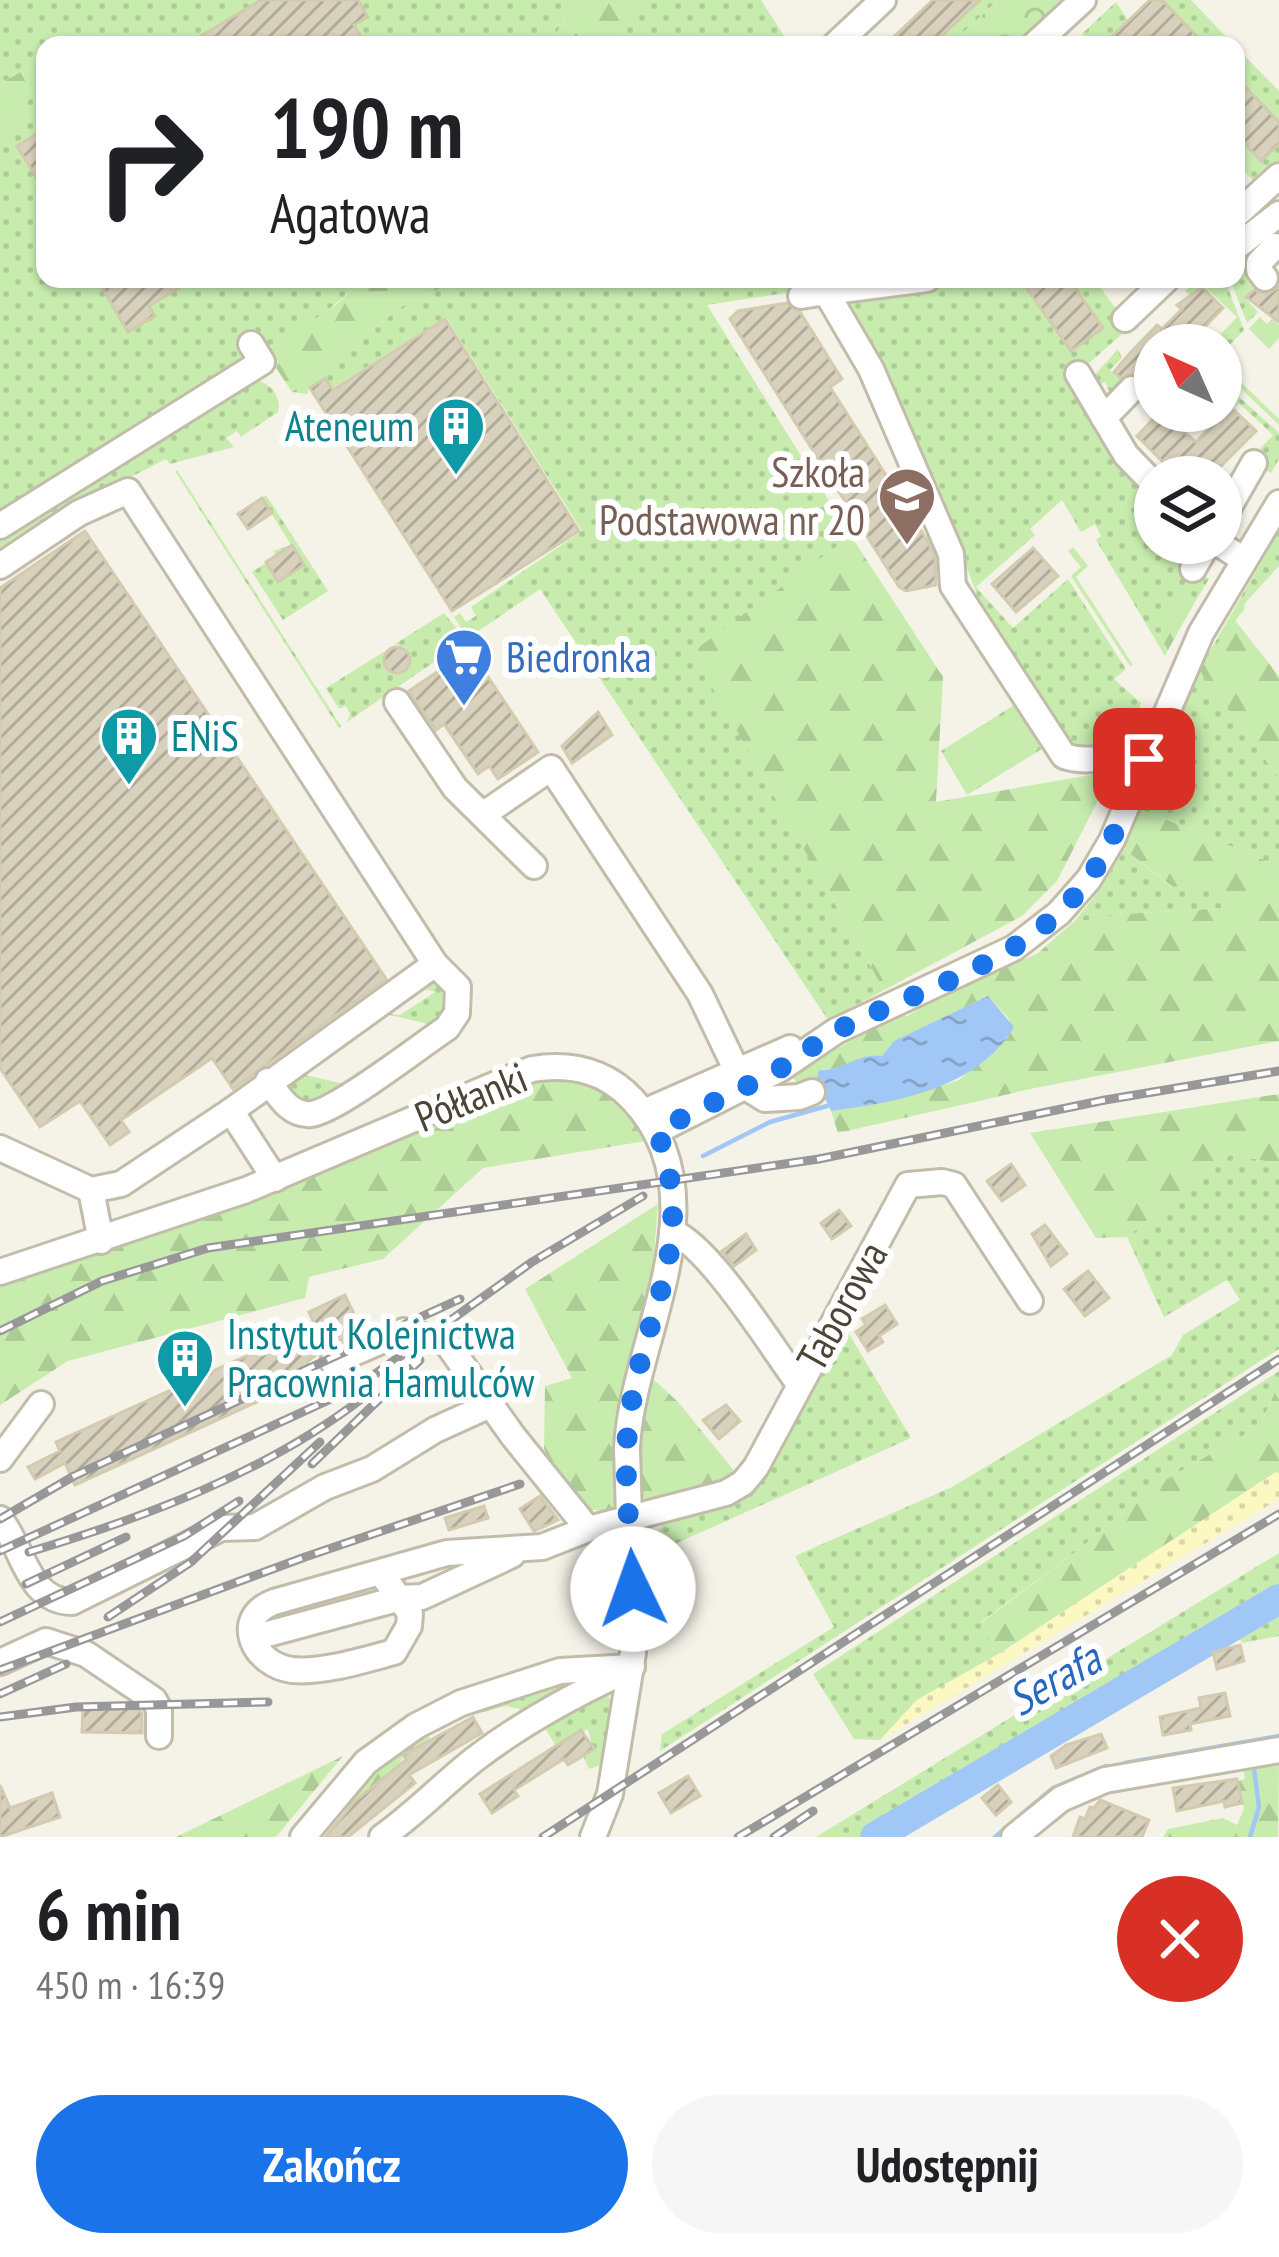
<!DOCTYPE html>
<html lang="pl">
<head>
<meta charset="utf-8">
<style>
	body { margin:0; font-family:"PT Sans Narrow",sans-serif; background:#f6f6f6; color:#202124; height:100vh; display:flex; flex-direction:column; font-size:45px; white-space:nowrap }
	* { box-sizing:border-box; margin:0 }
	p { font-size:39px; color:#757577 }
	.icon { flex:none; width:66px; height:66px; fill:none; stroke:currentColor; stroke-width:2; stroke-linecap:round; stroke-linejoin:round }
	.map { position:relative; height:1837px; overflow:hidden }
	.side { display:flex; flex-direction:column; background:#fff; flex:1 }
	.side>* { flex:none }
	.top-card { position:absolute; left:36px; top:36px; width:1209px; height:252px; border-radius:24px; box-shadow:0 3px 9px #0004; background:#fff; color:#202124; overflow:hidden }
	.needle { width:78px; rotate:315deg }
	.fabs { position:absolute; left:1134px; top:324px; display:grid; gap:24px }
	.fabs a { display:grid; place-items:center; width:108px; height:108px; border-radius:50%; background:#fff; box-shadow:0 3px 9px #0004; font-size:60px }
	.pin { position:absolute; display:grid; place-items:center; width:102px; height:102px; color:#fff; margin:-51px; border-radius:24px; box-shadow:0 6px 18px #0006 }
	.me { position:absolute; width:132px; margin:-66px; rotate:357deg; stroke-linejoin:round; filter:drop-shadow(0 0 9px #0008) }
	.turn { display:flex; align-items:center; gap:42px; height:252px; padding:0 36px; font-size:54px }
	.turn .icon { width:156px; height:156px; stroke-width:2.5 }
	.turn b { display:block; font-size:84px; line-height:102px }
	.round { display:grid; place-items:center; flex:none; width:126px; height:126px; border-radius:63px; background:#f6f6f6 }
	.summary { display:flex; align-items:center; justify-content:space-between; height:204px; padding:0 36px }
	h1 { font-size:72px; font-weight:700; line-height:90px }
	.primary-button { display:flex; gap:24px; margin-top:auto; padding:24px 36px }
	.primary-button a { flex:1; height:138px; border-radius:72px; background:#1a73e8; color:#fff; font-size:48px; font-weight:700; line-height:138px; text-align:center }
	.primary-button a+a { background:#f6f6f6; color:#202124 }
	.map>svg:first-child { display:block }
</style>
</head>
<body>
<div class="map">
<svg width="1279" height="1837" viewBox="0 0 1279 1837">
	<defs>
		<pattern id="grass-dots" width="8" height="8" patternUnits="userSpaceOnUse" patternTransform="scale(3)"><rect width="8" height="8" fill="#c7ecae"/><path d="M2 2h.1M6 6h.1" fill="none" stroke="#accc96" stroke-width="1.8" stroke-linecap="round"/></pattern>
		<pattern id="forest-firs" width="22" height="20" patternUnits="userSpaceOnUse" patternTransform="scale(3)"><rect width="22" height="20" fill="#c7ecae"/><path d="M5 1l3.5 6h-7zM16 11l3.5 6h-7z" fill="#accc96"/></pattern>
		<pattern id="sand-dots" width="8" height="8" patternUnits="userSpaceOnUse" patternTransform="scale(3)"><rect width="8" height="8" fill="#fcf8c2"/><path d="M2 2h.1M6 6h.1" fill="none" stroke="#dad6a7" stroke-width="1.8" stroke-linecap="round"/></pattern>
		<pattern id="park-crowns" width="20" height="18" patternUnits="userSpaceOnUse" patternTransform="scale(3)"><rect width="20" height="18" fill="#c7ecae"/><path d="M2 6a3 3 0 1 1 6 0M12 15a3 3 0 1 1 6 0" fill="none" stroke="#accc96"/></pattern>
		<pattern id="water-ripples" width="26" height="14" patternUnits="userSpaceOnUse" patternTransform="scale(3)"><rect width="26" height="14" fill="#a1c7f6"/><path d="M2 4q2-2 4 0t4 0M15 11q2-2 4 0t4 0" fill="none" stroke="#85a3c8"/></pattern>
		<pattern id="building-hatch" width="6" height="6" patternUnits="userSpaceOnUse" patternTransform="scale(3)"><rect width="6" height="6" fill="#d8d1bd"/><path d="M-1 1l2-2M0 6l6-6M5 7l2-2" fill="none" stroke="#b1ab9a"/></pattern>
	</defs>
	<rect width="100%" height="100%" fill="#f5f3e8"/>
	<g fill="url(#grass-dots)">
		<path d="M0 0H581L547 45H45V279H363C331 310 290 343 247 356L246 361 0 518V135L21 119 29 67 0 84Z"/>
		<path d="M643 0H761L790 45H610Z"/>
		<path d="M980 0H998L950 45H932Z"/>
		<path d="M1162 0H1191L1234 45H1205Z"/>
		<path d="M1116 2 1128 20 1106 42 1108 45H1092L1082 34Z"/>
		<path d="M1236 47 1279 91V122L1236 77Z"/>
		<path d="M1236 134 1261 160 1279 144V164L1257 185 1236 163Z"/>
		<path d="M1263 248 1259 282 1244 297 1258 312 1247 323 1230 279H1236V272Z"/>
		<path d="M441 279H877L707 305 851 536 693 653 884 990 828 1020 540 589 468 638 454 617 460 613 466 622 476 616 471 607 582 531 446 317 333 388 326 377 308 388V394L292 392 404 305 444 286Z"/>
		<path d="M941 279H1020L1071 351 1103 328 1072 284 1080 279H1094L1127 324 1177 279H1185L1073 377 1153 508 1155 543H1186L1179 556 1209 579 1195 602 1188 597 1162 640 1168 650 1165 656 1096 540 1101 536 1095 524 1081 532 1062 500 1030 529 1035 535 976 587 1013 628 1068 579 1126 669 1114 679 1141 703 1124 744 1076 749 1049 727 994 639 963 558 847 299 943 284Z"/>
		<path d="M1199 279 1225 280 1244 330 1221 354V345H1210L1237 317 1202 284 1190 295 1185 291Z"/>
		<path d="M1118 349 1122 358 1110 370 1123 383 1111 396 1105 382 1095 387 1093 377Z"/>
		<path d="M1221 363 1279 419V425L1237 385 1228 393 1221 386Z"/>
		<path d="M256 380C270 383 282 396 278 412L241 437 237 431 226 438 234 447 170 464 166 459 90 498 0 556V535Z"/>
		<path d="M1236 394 1279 433V459L1271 473 1250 460 1273 435 1239 403 1222 420 1216 415Z"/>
		<path d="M177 470 341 726 339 728 175 471Z"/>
		<path d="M266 495 328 591 283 620 252 572 276 556 273 551 291 545 262 498Z"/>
		<path d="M1279 531V566L1245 603 1244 610C1228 628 1215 649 1199 670L1279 778V866L1140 809 1199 670Z"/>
		<path d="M444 613 466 640 347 722 350 714 346 706 339 709 326 688 385 651 383 661 388 671 399 673 408 668 411 656 405 647 395 644Z"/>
		<path d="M1014 705 1042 749 967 795 941 751Z"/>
		<path d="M1124 849 1172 887 1200 884 1226 908 1124 914 1073 923 1102 887Z"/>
		<path d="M430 982C453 993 446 1007 437 1026L381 1013 400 1015 435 992 418 987Z"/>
		<path d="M292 1072 349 1085 321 1103 298 1104 285 1085Z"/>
		<path d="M1231 1154 1279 1164V1349L660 1751 662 1734 834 1627 795 1556 952 1487 1172 1355 1183 1335 1240 1300 1227 1280 1164 1317 1127 1237Z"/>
		<path d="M842 1322 911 1438 646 1557 644 1551 667 1519 736 1493Z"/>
		<path d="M1279 1371V1383L1260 1426 1153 1487 1078 1550 981 1622 993 1649 1002 1652 917 1700 880 1740 854 1739 813 1674Z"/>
		<path d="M1279 1553V1636L1243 1643 1235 1634 1035 1746 891 1837H816Z"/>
		<path d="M586 1681 536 1713 506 1706 472 1715 471 1707 540 1684Z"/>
		<path d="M604 1689C620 1708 609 1740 605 1763L589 1769 583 1756 593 1749 588 1729 556 1746 543 1725Z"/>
	</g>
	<g fill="url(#forest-firs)">
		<path d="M581 0H643L610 45H547Z"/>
		<path d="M29 67 38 77 21 119 0 135V84Z"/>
		<path d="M363 279H441L445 286 404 305 292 392 265 351 336 305Z"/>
		<path d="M851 536 943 677 936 802 1113 771 1057 881 1022 916 884 990 692 652Z"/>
		<path d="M1188 597 1195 602 1168 650 1162 640 1171 603Z"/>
		<path d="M1234 619 1279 676V778L1199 670Z"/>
		<path d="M1140 809 1279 866V1041L1035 1088 838 1133 831 1111 912 1095 959 1080 1008 1037 1009 1019 988 996 895 1041 882 1056C861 1053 844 1073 823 1069L816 1081 799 1089 792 1074 902 1012 906 1017 918 1010 917 1006 1037 954 1072 923 1124 914 1225 908 1200 884 1173 887 1124 849Z"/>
		<path d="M565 1077C606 1086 625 1106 646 1141L483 1168 383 1259 309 1277 305 1298 68 1361 0 1405V1281L220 1209 543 1078Z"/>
		<path d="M1279 1094V1164L1231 1154 1127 1237 1096 1238 1030 1133Z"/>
		<path d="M658 1204 651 1292 618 1511 591 1510 569 1501 544 1449 545 1386 572 1378 525 1289Z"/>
		<path d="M649 1375 678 1402 741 1479 649 1509C626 1468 639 1419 649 1375Z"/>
		<path d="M1279 1383V1470L1002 1652 993 1649 981 1623 1078 1550 1153 1487 1260 1426Z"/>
		<path d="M426 1732 430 1739 403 1755 400 1764 317 1832 321 1837H309L374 1768Z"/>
		<path d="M343 1756 276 1837H176Z"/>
		<path d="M1279 1763 1278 1837H1163L1168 1829 1223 1818 1237 1825 1244 1809 1238 1782 1245 1778 1243 1770Z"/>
	</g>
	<path fill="url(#sand-dots)" d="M1279 1470V1499L880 1740 917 1700 1002 1652Z"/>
	<path fill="url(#park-crowns)" d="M998 0H1074L1025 45H950Z"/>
	<g fill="#c7ecae">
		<path d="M1260 317 1267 324 1272 319 1279 325V338L1269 349 1249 329Z"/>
		<path d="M1073 547 1088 566 1076 577 1133 665 1130 666 1071 576 1081 567 1068 551Z"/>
		<path d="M1013 709 1038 749 969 793 944 753Z"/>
	</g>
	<path fill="url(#water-ripples)" d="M988 996 1014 1027C977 1089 897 1102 831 1111L816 1081 819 1070C842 1071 860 1052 882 1056L894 1041Z"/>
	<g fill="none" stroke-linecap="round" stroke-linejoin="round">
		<g stroke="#a1c7f6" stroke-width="4.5">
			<path d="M703 1156 770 1122 827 1106"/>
			<path d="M1125 1763 1279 1736"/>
			<path d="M995 1837 1053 1788 1106 1766"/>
			<path d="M1250 1837 1259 1807 1254 1769"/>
		</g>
		<path stroke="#a1c7f6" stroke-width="30" d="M875 1837 1279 1599"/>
	</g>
	<g fill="url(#building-hatch)" stroke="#d3cbaf" stroke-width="3">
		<path d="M261 0H358L368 17 354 25 366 45H186Z"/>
		<path d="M933 0H980L932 45H885Z"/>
		<path d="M1150 0H1162L1205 45H1150L1143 38 1136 45H1103Z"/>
		<path d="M1236 77 1279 122V144L1261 161 1236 134Z"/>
		<path d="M45 129V192L17 146Z"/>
		<path d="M97 279H194L149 306 155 316 128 332Z"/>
		<path d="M1020 279H1069L1103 328 1071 351Z"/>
		<path d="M1279 286V322L1246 297 1254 290 1268 294Z"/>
		<path d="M1202 287 1223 308 1187 345H1155V378L1148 386 1137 373 1120 378 1114 372 1130 353 1157 325 1162 329 1182 309 1177 305Z"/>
		<path d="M787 303 800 312 842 379 830 387 927 540 935 558 936 585 906 591 899 587 730 319 738 311Z"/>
		<path d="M445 319 579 531 452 611 310 388 325 378 333 390Z"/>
		<path d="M1234 410 1256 431 1210 477H1178L1137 436 1160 412 1196 442 1218 418 1222 422Z"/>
		<path d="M262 498 272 513 248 529 238 514Z"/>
		<path d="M85 531 386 979 233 1089 212 1058 121 1120 129 1132 110 1145 80 1101 40 1127 0 1068V588Z"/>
		<path d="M292 545 304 565 278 582 266 562Z"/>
		<path d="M1033 548 1058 576 1016 612 992 584Z"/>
		<circle cx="397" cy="660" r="13"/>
		<path d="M470 650 538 752 498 779 489 766 478 774 444 724 436 730 409 691Z"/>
		<path d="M598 712 612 735 572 763 562 746Z"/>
		<path d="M1011 1164 1025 1185 1002 1201 987 1181Z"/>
		<path d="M839 1210 851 1226 832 1239 821 1223Z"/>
		<path d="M1045 1225 1067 1254 1051 1266 1032 1234Z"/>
		<path d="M746 1234 756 1250 734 1266 722 1251Z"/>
		<path d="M1088 1271 1109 1298 1085 1316 1064 1289Z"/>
		<path d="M345 1295 362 1331 326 1347 307 1362 314 1376 75 1485 65 1463 35 1479 28 1467 60 1451 56 1442 315 1325 309 1312Z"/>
		<path d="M885 1305 897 1324 879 1336 883 1342 868 1351 856 1332 866 1325 862 1319Z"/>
		<path d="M726 1405 740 1421 719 1439 703 1420Z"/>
		<path d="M540 1496 558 1520 534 1531 520 1509Z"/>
		<path d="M484 1506 488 1518 449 1530 445 1518Z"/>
		<path d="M1240 1645 1244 1661 1217 1669 1213 1652Z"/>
		<path d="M1225 1693 1230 1716 1190 1724 1191 1730 1163 1735 1160 1717 1201 1708 1199 1698Z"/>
		<path d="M83 1707 138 1709 142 1713V1733L82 1732Z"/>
		<path d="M473 1717 482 1733 409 1775 415 1783 348 1837H325L355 1801 406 1760 403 1755Z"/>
		<path d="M581 1730 594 1749 568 1765 564 1759 514 1790 518 1796 492 1813 480 1794Z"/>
		<path d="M1101 1734 1107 1748 1056 1768 1051 1756 1066 1745Z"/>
		<path d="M688 1776 700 1796 671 1813 659 1793Z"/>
		<path d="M1237 1779 1242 1803 1225 1807 1224 1801 1177 1811 1173 1788Z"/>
		<path d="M0 1785 10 1808 52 1793 60 1817 0 1837Z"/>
		<path d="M998 1785 1011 1802 996 1815 982 1798Z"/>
		<path d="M1100 1800 1149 1820 1142 1837H1073L1080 1817 1085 1819 1090 1807 1094 1808Z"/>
	</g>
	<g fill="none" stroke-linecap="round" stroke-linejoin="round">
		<g stroke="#c2bdaa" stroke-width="30">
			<g id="minor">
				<path d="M835 45 883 0"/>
				<path d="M1034 45 1083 0"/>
				<path d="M1236 215 1279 176"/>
				<path d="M1236 247 1279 214"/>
				<path d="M1265 278 1259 270V263L1275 246"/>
				<path d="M927 279 826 292 871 369 951 554 953 586 1064 756C1090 765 1117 753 1144 759"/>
				<path d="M801 296 826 292"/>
				<path d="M1125 319 1167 279"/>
				<path d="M1078 374 1126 455 1155 485"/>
				<path d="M1104 418 1132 389"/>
				<path d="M1221 521 1254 463"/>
				<path d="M0 526 262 362 251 344"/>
				<path d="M1218 543 1244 560"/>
				<path d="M0 566 79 513 128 491 435 964 231 1111"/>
				<path d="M1193 569 1208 543"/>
				<path d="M397 702 455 788 534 866"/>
				<path d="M484 814 551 768 700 994 744 1086 765 1099 799 1097 812 1092"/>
				<path d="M268 1081C279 1096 290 1116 311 1114 337 1111 421 1045 447 1028L457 1013 458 987 435 964"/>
				<path d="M644 1112 790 1048"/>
				<path d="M657 1131 780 1069 836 1031 1014 948 1059 913 1089 879 1112 840 1201 633 1279 503"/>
				<path d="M0 1148 91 1190 121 1184 231 1111 275 1179"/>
				<path d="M91 1190 101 1241"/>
				<path d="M672 1232C709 1245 773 1349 799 1384"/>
				<path d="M0 1272 246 1190 532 1069C571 1063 605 1070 633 1100 725 1199 632 1338 627 1448L633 1653 610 1794 593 1837"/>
				<path d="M333 1362 404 1331 446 1342 513 1436 588 1529"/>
				<path d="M0 1459 41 1404"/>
				<path d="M0 1519C24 1549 27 1601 72 1602L221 1528 255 1527 325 1487 372 1469 435 1430 492 1404"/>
				<path d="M381 1573 410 1613 409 1626 394 1652C364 1660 323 1673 292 1670 254 1665 231 1618 274 1602L447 1553 542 1547 588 1529 726 1493 743 1483 756 1467 908 1185 942 1182 954 1185 1030 1301"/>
				<path d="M253 1638 401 1598 422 1597 512 1555"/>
				<path d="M0 1662 46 1641 86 1654 154 1700 159 1709V1736"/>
				<path d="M303 1837 366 1762 416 1726 461 1703 560 1671 632 1667"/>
				<path d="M382 1837C416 1813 443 1784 475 1759 518 1726 570 1697 619 1674"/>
				<path d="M1014 1837 1061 1799 1105 1780 1279 1750"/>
			</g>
		</g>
		<use href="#minor" stroke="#fff" stroke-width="24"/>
		<g stroke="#989898" stroke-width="9">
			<g id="rail">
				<path d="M0 1331 102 1281 208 1248 819 1159 1105 1100 1279 1071"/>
				<path d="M312 1464 420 1360"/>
				<path d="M0 1519 74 1476 460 1299"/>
				<path d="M0 1551 357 1387 532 1262 643 1196"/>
				<path d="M29 1552C146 1517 267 1472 364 1397"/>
				<path d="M26 1584 126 1537"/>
				<path d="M108 1617 191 1562 320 1442"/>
				<path d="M0 1622 184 1536 239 1501"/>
				<path d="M0 1670 305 1557 520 1484"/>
				<path d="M0 1694 66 1664"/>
				<path d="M0 1717 76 1707 268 1702"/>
				<path d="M543 1837 1279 1359"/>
				<path d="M738 1837 1279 1514"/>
				<path d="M774 1837 813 1811"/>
			</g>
		</g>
		<use href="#rail" stroke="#fff" stroke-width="4.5" stroke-dasharray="14" stroke-linecap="butt"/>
	</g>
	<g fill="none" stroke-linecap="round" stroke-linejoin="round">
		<path stroke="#1a73e8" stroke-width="21" stroke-dasharray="0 37.8" d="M633 1589C631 1531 621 1470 630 1412 645 1307 699 1245 657 1131 695 1111 734 1093 772 1073 797 1060 817 1041 842 1028 920 989 1014 965 1073 898 1109 858 1125 808 1144 759"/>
	</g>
	<defs>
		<g id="building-pin" transform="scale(3)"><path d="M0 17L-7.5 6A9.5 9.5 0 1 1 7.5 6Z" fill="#0f9aa8" stroke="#fff"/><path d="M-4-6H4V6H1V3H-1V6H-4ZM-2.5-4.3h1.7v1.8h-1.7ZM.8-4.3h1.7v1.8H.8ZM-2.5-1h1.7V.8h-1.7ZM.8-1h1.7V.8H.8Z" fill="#fff"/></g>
		<g id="school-pin" transform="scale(3)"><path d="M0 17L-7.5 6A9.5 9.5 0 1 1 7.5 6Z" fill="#8d6e63" stroke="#fff"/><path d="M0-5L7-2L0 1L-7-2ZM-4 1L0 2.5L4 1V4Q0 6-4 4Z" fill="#fff"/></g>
		<g id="supermarket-pin" transform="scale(3)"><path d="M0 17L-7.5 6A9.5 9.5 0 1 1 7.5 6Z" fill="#3f7fe0" stroke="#fff"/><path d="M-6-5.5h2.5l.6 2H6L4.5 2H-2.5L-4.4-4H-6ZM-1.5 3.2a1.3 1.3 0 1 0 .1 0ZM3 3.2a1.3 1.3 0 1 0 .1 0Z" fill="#fff"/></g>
	</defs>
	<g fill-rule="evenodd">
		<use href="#building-pin" x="456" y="426"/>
		<use href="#school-pin" x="907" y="496"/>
		<use href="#supermarket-pin" x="464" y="657"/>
		<use href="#building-pin" x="129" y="736"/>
		<use href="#building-pin" x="185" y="1358"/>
	</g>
	<g text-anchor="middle" stroke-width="12" stroke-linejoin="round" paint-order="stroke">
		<g font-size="42" fill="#0d838f" stroke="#fff" text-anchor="start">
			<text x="414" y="441" text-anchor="end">Ateneum</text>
			<text x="171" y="751">ENiS</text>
			<text x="227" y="1349">Instytut Kolejnictwa<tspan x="227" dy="48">Pracownia Hamulców</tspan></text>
		</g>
		<g font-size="42" fill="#785e54" stroke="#fff" text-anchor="end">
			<text x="865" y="487">Szkoła<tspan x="865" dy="48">Podstawowa nr 20</tspan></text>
		</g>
		<g font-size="42" fill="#366cbe" stroke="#fff" text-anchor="start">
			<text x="506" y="672">Biedronka</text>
		</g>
		<g font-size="42" fill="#4a4536" stroke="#fff">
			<text transform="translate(471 1097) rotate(-22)" y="15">Półłanki</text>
			<text transform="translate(842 1306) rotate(-61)" y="15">Taborowa</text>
		</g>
		<g font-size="45" font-style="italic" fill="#2668bf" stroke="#fff">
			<text transform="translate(1054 1679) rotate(-30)" y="16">Serafa</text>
		</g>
	</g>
</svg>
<div class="fabs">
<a><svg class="needle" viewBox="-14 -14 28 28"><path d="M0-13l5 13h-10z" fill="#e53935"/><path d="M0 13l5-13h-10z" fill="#757577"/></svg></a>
<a><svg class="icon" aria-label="layers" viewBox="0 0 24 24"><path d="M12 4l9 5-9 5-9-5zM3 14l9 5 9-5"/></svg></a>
</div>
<div class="pin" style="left:1144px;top:759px;background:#d93025"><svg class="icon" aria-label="arrive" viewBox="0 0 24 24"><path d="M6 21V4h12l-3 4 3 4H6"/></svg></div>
<svg class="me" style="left:633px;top:1589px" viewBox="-20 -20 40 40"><circle r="19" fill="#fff"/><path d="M0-13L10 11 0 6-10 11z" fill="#1a73e8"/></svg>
<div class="top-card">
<div class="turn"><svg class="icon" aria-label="right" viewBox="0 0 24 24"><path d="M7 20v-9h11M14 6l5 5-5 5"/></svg><div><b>190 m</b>Agatowa</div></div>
</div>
</div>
<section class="side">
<div class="summary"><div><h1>6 min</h1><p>450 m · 16:39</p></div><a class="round" style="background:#d93025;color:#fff"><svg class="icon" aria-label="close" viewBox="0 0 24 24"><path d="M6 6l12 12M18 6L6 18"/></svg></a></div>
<div class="primary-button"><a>Zakończ</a><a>Udostępnij</a></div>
</section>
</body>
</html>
